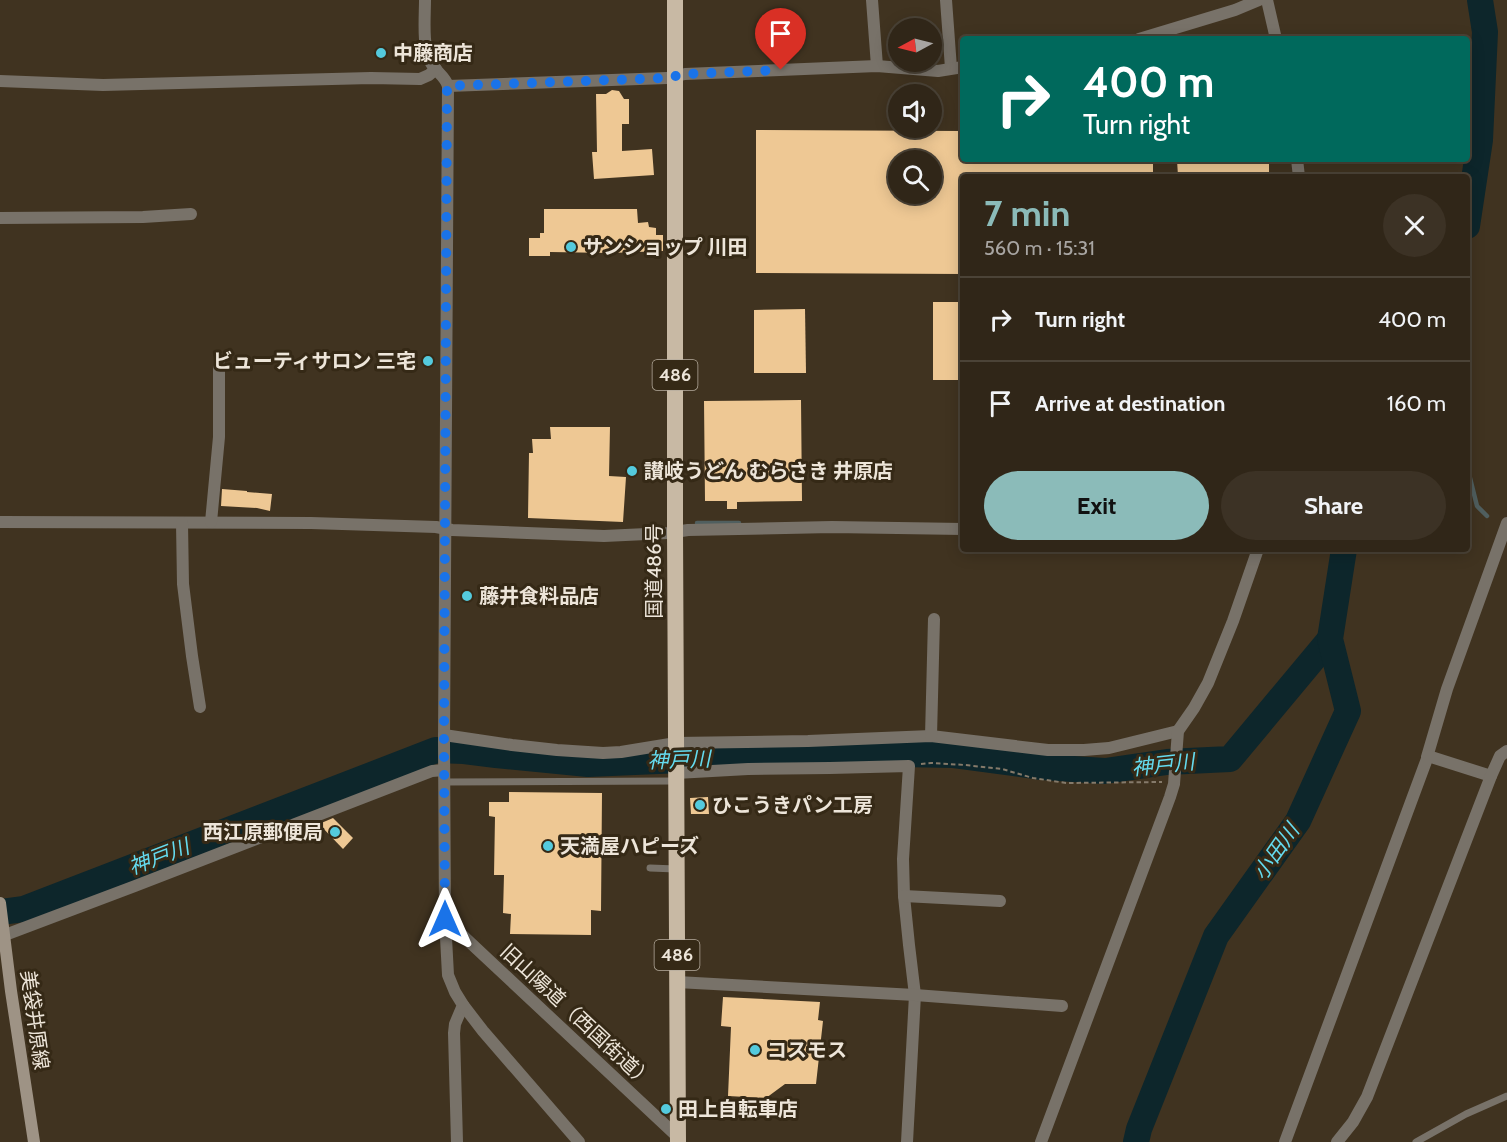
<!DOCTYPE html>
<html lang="en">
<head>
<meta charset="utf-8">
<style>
	body { margin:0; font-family:Cabin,"Noto Sans JP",sans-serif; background:#3c3225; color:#f1f3f6; height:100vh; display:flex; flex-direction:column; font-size:22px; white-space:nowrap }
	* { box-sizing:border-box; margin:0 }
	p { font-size:20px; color:#a8a5a2 }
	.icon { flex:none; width:33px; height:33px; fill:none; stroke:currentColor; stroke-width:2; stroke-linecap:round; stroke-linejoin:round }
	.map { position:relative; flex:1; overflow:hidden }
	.details { position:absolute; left:960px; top:174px; width:510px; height:378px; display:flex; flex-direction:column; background:#302618; border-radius:6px; box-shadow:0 3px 15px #0003,0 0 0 2px #4b4337 }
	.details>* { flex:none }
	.hud { position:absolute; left:960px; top:36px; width:510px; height:126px; border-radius:6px; box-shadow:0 3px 15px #0003,0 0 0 2px #4b4337; background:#00695c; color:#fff; overflow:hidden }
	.needle { width:39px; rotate:263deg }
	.fabs { position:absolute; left:888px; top:18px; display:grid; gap:12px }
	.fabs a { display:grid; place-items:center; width:54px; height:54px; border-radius:50%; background:#302618; box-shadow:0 3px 15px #0003,0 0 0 2px #4b4337; font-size:30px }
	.pin { position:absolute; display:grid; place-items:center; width:51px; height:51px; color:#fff; margin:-62px -26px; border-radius:50% 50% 50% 0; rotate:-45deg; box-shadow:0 0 6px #0007 }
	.pin .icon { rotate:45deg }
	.me { position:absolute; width:66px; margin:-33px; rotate:0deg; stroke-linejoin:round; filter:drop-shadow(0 0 4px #0008) }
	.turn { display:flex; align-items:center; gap:21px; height:126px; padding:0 24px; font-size:27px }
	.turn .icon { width:78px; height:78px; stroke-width:2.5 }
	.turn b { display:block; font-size:42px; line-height:51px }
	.round { display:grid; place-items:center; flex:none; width:63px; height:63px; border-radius:32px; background:#3c3225 }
	.overview { display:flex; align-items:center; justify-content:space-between; height:102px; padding:0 24px }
	h1 { font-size:36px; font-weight:700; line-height:45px; color:#8bbbb9 }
	.primary-button { display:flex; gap:12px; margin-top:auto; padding:12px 24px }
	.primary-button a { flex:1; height:69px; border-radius:36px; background:#8bbbb9; color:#111; font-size:24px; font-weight:700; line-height:69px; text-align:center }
	.primary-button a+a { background:#3c3225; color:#f1f3f6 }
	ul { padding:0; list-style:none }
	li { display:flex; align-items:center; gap:18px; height:84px; padding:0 24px; border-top:2px solid #4b4337 }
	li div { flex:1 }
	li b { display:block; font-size:22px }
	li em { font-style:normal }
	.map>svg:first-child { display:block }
</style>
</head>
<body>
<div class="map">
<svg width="1507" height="1142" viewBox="0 0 1507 1142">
	<rect width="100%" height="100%" fill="#403320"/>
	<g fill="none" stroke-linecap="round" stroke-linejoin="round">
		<g stroke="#505f5f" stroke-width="4.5">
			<path d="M1467 466 1477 506 1487 516"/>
			<path d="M697 523H739"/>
		</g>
		<g stroke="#0d262b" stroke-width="26">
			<path d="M1467 226 1480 140 1485 32 1480 0"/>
			<path d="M0 912 24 909 436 750 464 751 496 755 588 764 844 753 954 755 1042 767 1105 771 1167 762 1230 759 1330 639"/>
			<path d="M1136 1142 1139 1129 1216 936 1298 821 1348 711 1330 639 1344 549"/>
		</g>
	</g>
	<g fill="#eec894" fill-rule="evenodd">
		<path d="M612 90 619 91 624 99H629V124H622V151L652 149 654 175 594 179 592 152H597L596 94H606Z"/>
		<path d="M756 130 963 131V159H1153V177H963V274L756 273ZM898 160H932V194H898Z"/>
		<path d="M1177 159H1269V177H1178Z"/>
		<path d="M544 209H637L638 223 648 222 649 227 656 228V235H663V251L610 253 550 252V256H529V238H540V233H544Z"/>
		<rect x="933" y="302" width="30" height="78"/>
		<path d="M805 309 806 373H754V310Z"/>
		<path d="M801 400 802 501 737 502V509H727V501H705L704 401Z"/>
		<path d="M550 427H610L609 476 626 477 623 522 528 518 529 453H533L532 439H551Z"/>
		<path d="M222 489 247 491V492L272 494 270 511 257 508 221 506Z"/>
		<path d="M509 792 602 793 601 911 591 910V935L510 934 511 914 503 913 504 875H494L495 817 489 816V802H509Z"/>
		<path d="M708 797 709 814H691L690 798Z"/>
		<path d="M333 818 353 838 343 849 319 824Z"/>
		<path d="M723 997 820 1002 818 1020 823 1021 816 1084H785L766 1098 728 1096 731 1027 721 1026Z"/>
	</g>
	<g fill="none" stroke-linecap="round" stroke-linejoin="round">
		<path stroke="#857a6a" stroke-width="2" stroke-dasharray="4.5 3" stroke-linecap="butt" d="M921 764 931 763 965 765 1002 769 1033 778 1066 783 1162 782"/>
		<g stroke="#787269" stroke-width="7">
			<path d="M445 782 676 781"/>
			<path d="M650 868 676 869"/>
			<path d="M1416 1142 1466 1114 1507 1096"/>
		</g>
		<g stroke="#787269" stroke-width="12">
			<path d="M425 0C425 18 422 47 431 63 436 72 445 76 448 86L444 741 445 919 448 975 455 992 463 1005 455 1024 454 1033 457 1142"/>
			<path d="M872 0 877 66"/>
			<path d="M946 0 951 68"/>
			<path d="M1267 0 1276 39"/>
			<path d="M1139 39 1235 10 1259 0"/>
			<path d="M0 81 103 85 371 78 420 79 429 75 436 69"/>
			<path d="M448 86 667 78 685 74 877 66 938 71 963 67"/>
			<path d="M1297 159 1299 177"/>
			<path d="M0 218 143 217 191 214"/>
			<path d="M0 522 311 523 436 527 452 530 604 536 668 533 688 530 832 527 963 529"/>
			<path d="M211 522 219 437V359"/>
			<path d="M182 523 183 584 192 656 200 707"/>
			<path d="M444 735 512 745 557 750 603 753 621 752 676 743 808 741 931 736 1048 750H1084L1109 748 1178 731"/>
			<path d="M931 736 934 619"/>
			<path d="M1427 757 1447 689 1507 523"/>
			<path d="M676 773 748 769 830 768 909 766 903 859 904 896 909 945 915 995 907 1142"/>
			<path d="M904 896 1000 901"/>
			<path d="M445 919 680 1139"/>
			<path d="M0 937 135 886 432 771 444 770"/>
			<path d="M677 982 915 995 1062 1006"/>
			<path d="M1041 1142 1170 797 1174 784 1178 731 1194 708 1208 683 1233 621 1258 549"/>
			<path d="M1285 1142 1428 756 1491 776"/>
			<path d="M1337 1142 1353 1122 1367 1097 1491 776 1500 756 1507 751"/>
		</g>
		<path stroke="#787269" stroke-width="12" d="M463 1005 483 1031 579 1142"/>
		<path stroke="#9e9385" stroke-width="12" d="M0 903 11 991 34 1142"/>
		<path stroke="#c8b9a4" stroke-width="16" d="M675 0V532L678 1142"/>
	</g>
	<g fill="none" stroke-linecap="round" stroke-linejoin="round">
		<path stroke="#1a73e8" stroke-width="10" stroke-dasharray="0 18" d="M445 919 444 741 447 86 667 78 685 74 781 70"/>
	</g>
	<g fill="#54cadd" stroke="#352916" stroke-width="2">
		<circle cx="381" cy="53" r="6"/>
		<circle cx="571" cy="247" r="6"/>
		<circle cx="428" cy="361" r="6"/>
		<circle cx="632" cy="471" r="6"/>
		<circle cx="467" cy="596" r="6"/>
		<circle cx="700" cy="805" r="6"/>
		<circle cx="335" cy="832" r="6"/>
		<circle cx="548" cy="846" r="6"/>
		<circle cx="755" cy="1050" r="6"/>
		<circle cx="666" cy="1109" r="6"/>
	</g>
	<g text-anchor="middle" stroke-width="6" stroke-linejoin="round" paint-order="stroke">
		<g fill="#352916" stroke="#b6ad9e" stroke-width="1.5">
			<rect x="652.5" y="360" width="45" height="30" rx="4.5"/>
			<rect x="654.5" y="940" width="45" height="30" rx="4.5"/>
		</g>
		<g font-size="18" font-weight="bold" fill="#ede5d9">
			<text x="675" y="381">486</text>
			<text x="677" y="961">486</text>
		</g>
		<g font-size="20" font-weight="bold" fill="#ede5d9" stroke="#352916" text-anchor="start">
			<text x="393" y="60">中藤商店</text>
			<text x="583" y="254">サンショップ 川田</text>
			<text x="416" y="368" text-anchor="end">ビューティサロン 三宅</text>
			<text x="644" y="478">讃岐うどん むらさき 井原店</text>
			<text x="479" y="603">藤井食料品店</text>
			<text x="712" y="812">ひこうきパン工房</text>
			<text x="323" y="839" text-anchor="end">西江原郵便局</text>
			<text x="560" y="853">天満屋ハピーズ</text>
			<text x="767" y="1057">コスモス</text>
			<text x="678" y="1116">田上自転車店</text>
		</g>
		<g font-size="20" fill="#ede5d9" stroke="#352916">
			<text transform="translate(654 571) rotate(-90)" y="7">国道486号</text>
			<text transform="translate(577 1016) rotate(43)" y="7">旧山陽道（西国街道）</text>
			<text transform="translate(35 1020) rotate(82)" y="7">美袋井原線</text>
		</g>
		<g font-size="21" font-style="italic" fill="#64dbef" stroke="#352916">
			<text transform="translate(679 760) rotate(-2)" y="7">神戸川</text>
			<text transform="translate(1163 765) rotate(-6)" y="7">神戸川</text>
			<text transform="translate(1276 852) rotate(-55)" y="7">小田川</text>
			<text transform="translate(159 857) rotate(-21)" y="7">神戸川</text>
		</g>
	</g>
</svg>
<div class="fabs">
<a><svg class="needle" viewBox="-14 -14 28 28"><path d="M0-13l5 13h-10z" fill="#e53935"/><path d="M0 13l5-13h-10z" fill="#a8a5a2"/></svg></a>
<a><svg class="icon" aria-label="sound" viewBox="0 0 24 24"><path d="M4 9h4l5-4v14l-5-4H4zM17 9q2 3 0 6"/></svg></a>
<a><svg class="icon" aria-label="search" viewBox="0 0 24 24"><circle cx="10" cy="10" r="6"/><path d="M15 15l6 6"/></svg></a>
</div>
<div class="pin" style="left:781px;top:70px;background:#d93025"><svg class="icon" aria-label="arrive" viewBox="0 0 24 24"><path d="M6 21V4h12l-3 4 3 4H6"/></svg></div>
<svg class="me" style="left:445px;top:919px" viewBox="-20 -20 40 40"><path d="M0-17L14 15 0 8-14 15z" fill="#1a73e8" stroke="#fff" stroke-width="4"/></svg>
<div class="hud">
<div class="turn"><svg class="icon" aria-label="right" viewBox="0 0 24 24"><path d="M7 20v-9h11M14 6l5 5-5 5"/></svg><div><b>400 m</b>Turn right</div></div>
</div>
<section class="details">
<div class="overview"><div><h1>7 min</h1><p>560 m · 15:31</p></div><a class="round"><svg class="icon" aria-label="close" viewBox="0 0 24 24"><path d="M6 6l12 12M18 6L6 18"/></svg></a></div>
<ul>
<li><svg class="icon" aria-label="right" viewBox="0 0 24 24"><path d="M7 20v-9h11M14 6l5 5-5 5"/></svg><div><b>Turn right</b></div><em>400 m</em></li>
<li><svg class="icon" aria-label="arrive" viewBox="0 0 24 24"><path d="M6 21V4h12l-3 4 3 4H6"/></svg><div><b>Arrive at destination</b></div><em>160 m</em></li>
</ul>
<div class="primary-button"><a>Exit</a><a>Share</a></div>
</section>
</div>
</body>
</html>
